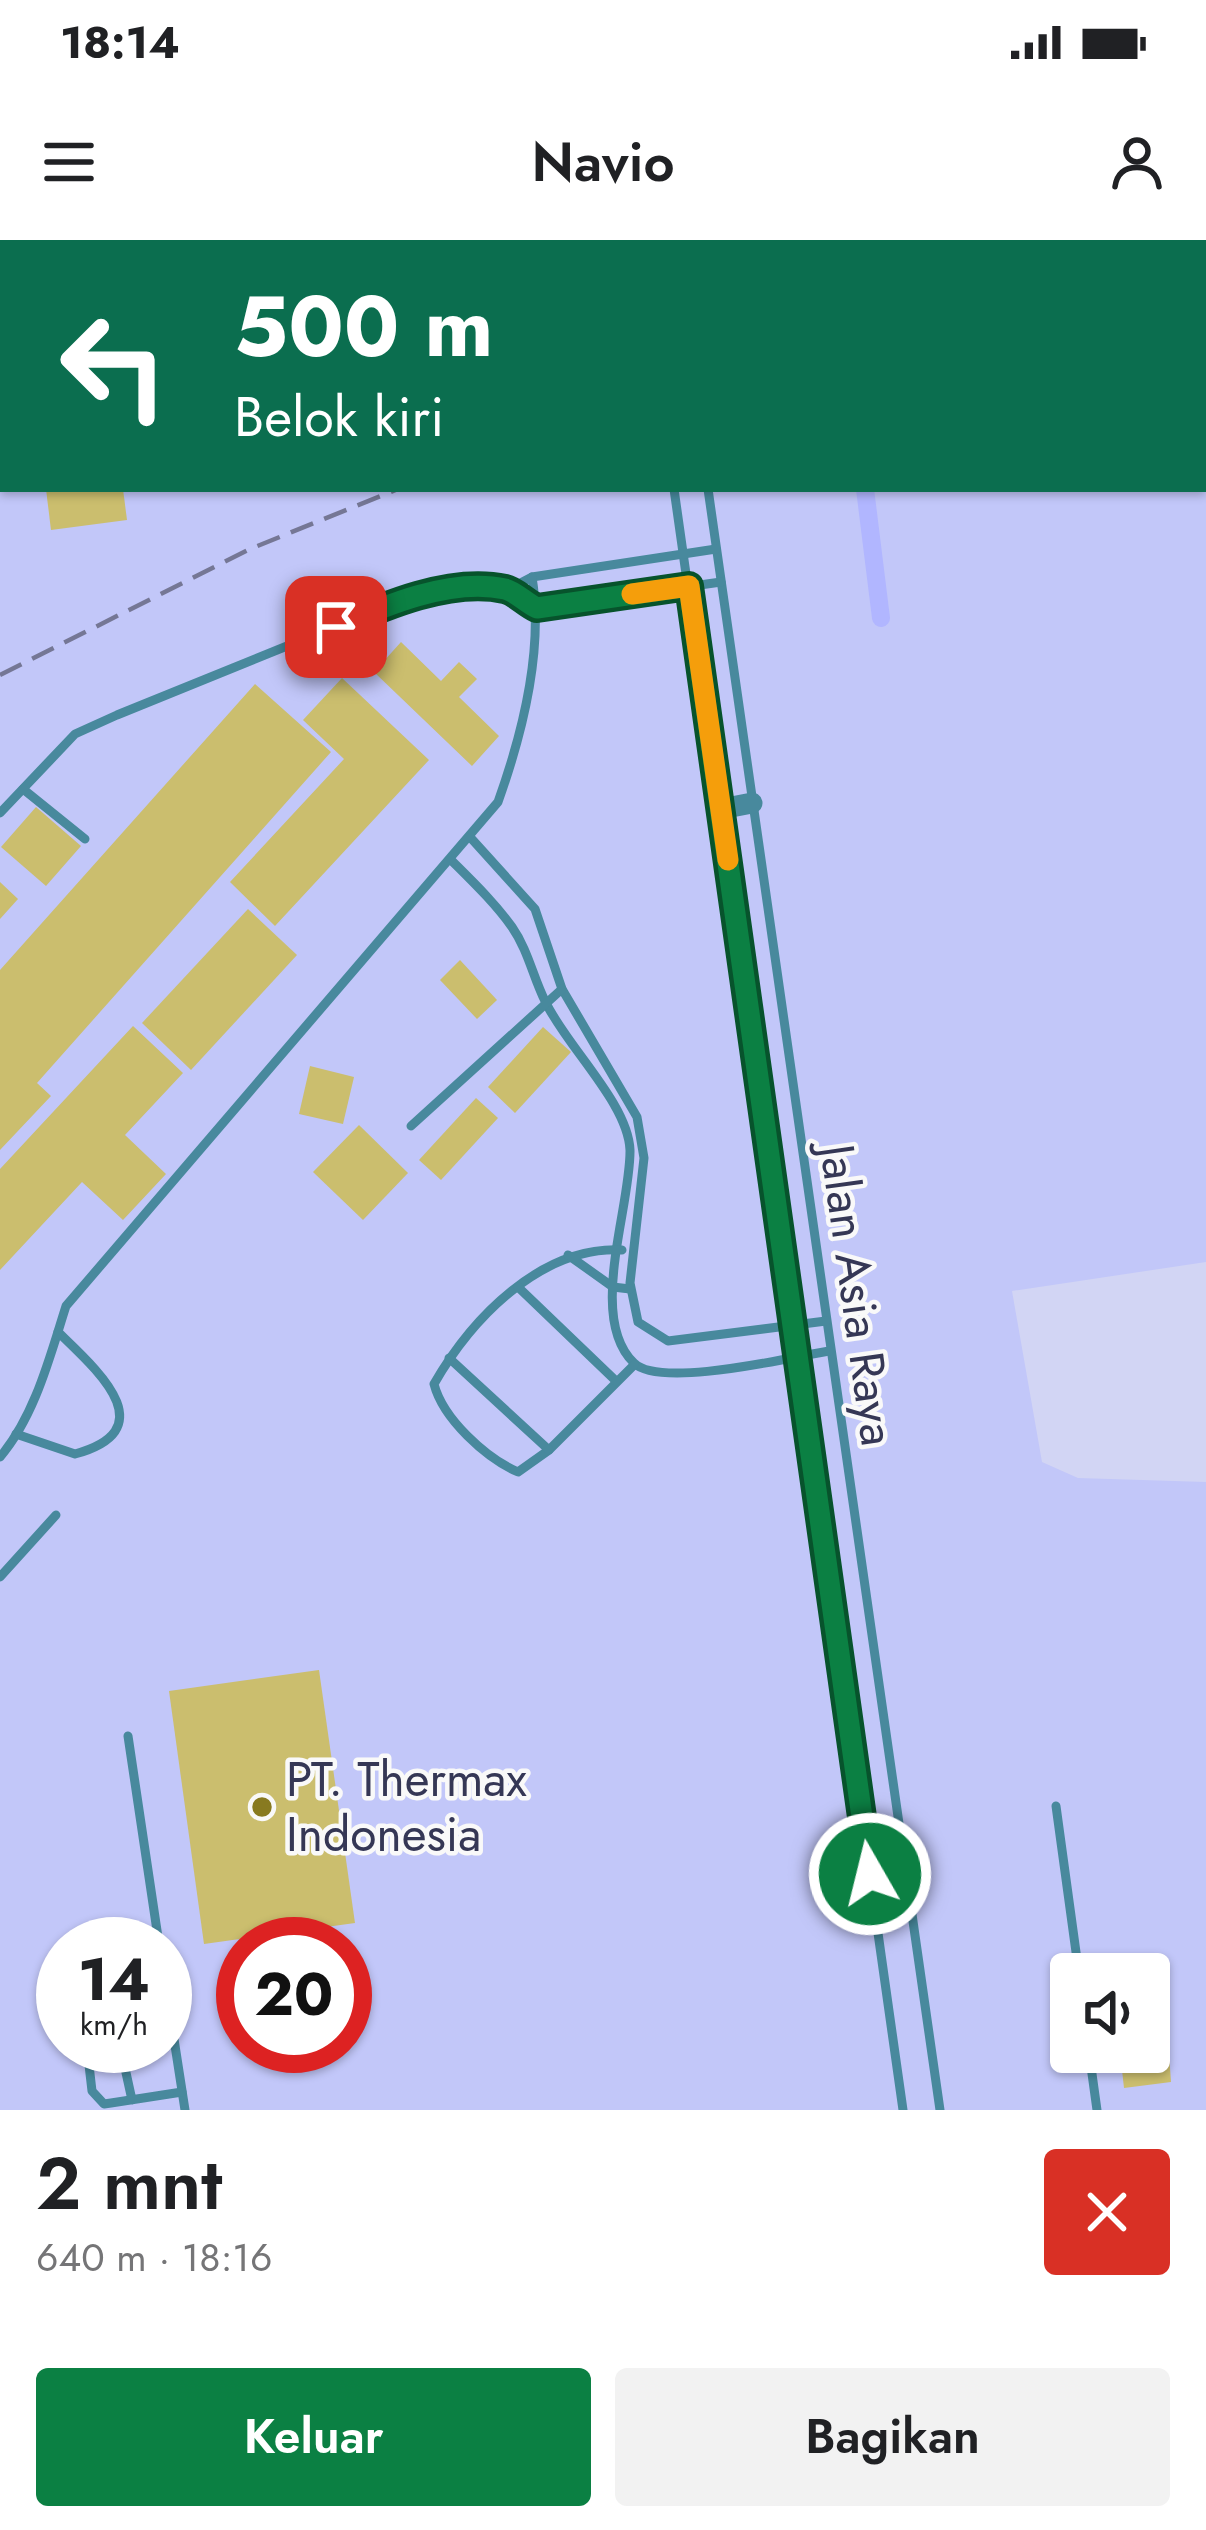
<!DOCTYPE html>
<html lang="id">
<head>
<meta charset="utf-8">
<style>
	body { margin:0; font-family:Jost,sans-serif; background:#f2f2f2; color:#202124; height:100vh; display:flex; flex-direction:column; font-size:45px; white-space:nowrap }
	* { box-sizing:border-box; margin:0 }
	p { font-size:39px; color:#757577 }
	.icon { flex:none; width:66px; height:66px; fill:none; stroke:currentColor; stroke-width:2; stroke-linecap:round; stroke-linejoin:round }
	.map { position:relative; height:1870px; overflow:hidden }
	.sheet { display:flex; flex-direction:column; background:#fff; flex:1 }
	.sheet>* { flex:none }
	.banner { position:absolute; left:0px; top:0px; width:1206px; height:252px; box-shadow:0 3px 9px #0004; background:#0b6e4f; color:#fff; overflow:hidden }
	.fabs { position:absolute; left:1050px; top:1713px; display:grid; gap:24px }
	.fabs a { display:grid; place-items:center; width:120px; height:120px; border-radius:12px; background:#fff; box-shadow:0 3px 9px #0004; font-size:60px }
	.speed { position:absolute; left:36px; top:1677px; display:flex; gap:24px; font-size:60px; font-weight:700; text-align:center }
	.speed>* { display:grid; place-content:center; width:156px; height:156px; border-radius:50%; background:#fff; box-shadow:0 3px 9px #0004; line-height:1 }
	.speed small { font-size:30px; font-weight:400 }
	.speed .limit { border:18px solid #d22; background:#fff; color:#111 }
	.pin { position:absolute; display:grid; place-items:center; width:102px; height:102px; color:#fff; margin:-51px; border-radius:24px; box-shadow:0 6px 18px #0006 }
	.me { position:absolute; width:132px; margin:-66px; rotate:352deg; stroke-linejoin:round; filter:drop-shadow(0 0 9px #0008) }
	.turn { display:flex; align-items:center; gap:42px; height:252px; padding:0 36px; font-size:54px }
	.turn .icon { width:156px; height:156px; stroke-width:2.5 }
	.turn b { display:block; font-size:84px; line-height:102px }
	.round { display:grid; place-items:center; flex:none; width:126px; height:126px; border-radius:12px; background:#f2f2f2 }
	.headline { display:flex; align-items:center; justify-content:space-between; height:204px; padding:0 36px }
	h1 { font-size:72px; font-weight:600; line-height:90px }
	.cta { display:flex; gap:24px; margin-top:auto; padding:24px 36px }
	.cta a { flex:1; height:138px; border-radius:12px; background:#0b8043; color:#fff; font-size:48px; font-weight:600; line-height:138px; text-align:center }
	.cta a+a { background:#f2f2f2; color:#202124 }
	.status { display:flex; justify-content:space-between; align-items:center; height:84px; padding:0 60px; background:#fff; direction:ltr }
	.status svg { height:33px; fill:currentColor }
	header { display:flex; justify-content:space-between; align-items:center; height:156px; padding:0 36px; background:#fff; font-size:54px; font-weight:600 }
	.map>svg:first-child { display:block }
</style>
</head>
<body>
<div class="status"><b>18:14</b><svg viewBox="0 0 49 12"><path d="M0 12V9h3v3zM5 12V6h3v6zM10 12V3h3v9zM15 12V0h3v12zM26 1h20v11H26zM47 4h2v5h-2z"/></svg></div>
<header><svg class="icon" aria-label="menu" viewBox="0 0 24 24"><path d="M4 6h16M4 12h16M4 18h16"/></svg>Navio<svg class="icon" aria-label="person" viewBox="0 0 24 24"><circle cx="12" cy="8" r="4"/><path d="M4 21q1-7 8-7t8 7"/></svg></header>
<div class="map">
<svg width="1206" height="1870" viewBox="0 0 1206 1870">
	<rect width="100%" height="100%" fill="#d2d5f4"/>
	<path fill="#c2c7f9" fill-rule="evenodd" d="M0 0H1206V1022L1012 1051 1042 1222 1078 1238 1206 1242V1870H0ZM3 3H1203V249H3ZM63 1704H165V1806H63ZM243 1704H345V1806H243ZM1071 1734H1149V1812H1071Z"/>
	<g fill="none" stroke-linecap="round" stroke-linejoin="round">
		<g stroke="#b1b6ff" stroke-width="18">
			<path d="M1203 3 1206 2"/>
			<path d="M865 249 881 378"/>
		</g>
	</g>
	<g fill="#cbbe6e">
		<path d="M46 249H123L127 280 51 290Z"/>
		<path d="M401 402 441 441 459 422 477 439 459 457 499 496 472 526 374 432Z"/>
		<path d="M342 438 429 520 275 686 230 642 344 519 303 480Z"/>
		<path d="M255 444 331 512 37 843 51 856 0 910V730Z"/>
		<path d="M36 567 81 606 46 646 1 607Z"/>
		<path d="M0 642 18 659 0 679Z"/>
		<path d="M248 669 297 715 191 830 142 783Z"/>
		<path d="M460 720 497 760 477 779 440 740Z"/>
		<path d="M133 786 183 833 125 895 166 934 123 980 82 942 0 1030V929Z"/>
		<path d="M543 787 571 812 515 873 488 847Z"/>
		<path d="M310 826 354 837 343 884 299 874Z"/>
		<path d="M476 858 498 878 441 940 419 920Z"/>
		<path d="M359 885 408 933 363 980 313 932Z"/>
		<path d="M319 1430 355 1683 204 1704 169 1451Z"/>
		<path d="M1165 1757 1171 1842 1124 1848 1120 1812H1149V1759Z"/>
	</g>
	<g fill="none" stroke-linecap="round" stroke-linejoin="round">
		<g stroke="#48899d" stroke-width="9">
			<path d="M559 0 560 3"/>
			<path d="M638 0 639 3"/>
			<path d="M672 0V3"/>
			<path d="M19 3 20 0"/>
			<path d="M0 23 3 21"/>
			<path d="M0 118H3"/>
			<path d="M674 249 903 1870"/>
			<path d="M708 249 940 1870"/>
			<path d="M509 349 537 368 721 342"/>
			<path d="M23 549 85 599"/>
			<path d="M0 573 75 494 117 475 366 374 422 355 509 349 532 337 716 309"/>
			<path d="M470 597 535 669 562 749 637 877 644 918 630 1043 638 1082 668 1101 826 1081"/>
			<path d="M451 620C473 642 494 662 512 687 528 710 533 737 545 761 566 806 628 863 630 910 631 967 587 1078 634 1123 660 1149 792 1117 829 1111"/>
			<path d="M411 886 562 749"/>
			<path d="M622 1010C541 1006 472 1078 434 1144 443 1179 486 1218 518 1232L549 1210 634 1125"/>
			<path d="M568 1015 613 1047 630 1049"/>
			<path d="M518 1047 616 1141"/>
			<path d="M449 1118 549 1210"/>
			<path d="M16 1194 75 1214C166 1189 96 1129 58 1092"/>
			<path d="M0 1217C35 1176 50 1116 66 1066L498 562C523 492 544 410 532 337"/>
			<path d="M0 1337 56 1275"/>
			<path d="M128 1496 159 1704"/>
			<path d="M1056 1566 1079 1734"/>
			<path d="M165 1741 185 1870"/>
			<path d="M1089 1812 1097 1870"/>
			<path d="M132 1860 123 1819 89 1825 92 1851 104 1864 111 1863 182 1852"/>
		</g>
		<path stroke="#48899d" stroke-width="21" d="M721 569 752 563"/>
		<g stroke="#757795" stroke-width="4.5" stroke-dasharray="24 12" stroke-linecap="butt">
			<path d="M1039 3 1046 0"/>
			<path d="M0 435 250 309 398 249"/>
		</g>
	</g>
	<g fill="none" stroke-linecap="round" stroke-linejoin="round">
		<g stroke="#07532c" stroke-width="30">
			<path id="route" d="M336 387C384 366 451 337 505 349 515 351 526 363 537 368L689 346 870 1634"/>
		</g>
		<use href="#route" stroke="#0b8043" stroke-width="21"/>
		<path stroke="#f59e0b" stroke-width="21" d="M632 354 689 346 728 620"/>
	</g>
	<circle fill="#887a20" stroke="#f9f9f9" stroke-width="4.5" cx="262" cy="1567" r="12"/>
	<g text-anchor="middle" stroke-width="9" stroke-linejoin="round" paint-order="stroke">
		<g font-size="48" fill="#353755" stroke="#f9f9f9">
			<text transform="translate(858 1055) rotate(82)" y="17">Jalan Asia Raya</text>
		</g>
		<g font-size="48" fill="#353755" stroke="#f9f9f9" text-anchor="start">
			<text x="286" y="1556">PT. Thermax<tspan x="286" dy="55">Indonesia</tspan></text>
		</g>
	</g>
</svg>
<div class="fabs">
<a><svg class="icon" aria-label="sound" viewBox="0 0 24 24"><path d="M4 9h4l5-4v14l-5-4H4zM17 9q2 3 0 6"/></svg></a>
</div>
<div class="speed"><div>14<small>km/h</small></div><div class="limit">20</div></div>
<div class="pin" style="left:336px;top:387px;background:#d93025"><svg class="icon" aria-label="arrive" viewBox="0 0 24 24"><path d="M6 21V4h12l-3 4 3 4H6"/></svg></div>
<svg class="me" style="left:870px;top:1634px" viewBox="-20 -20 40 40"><circle r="17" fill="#0b8043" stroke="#fff" stroke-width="3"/><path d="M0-11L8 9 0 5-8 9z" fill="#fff"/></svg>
<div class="banner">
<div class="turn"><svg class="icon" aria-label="left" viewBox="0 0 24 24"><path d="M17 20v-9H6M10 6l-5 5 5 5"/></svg><div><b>500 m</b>Belok kiri</div></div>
</div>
</div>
<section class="sheet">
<div class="headline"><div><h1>2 mnt</h1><p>640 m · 18:16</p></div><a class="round" style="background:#d93025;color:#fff"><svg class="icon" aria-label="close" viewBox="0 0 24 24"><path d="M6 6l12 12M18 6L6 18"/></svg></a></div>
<div class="cta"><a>Keluar</a><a>Bagikan</a></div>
</section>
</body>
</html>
